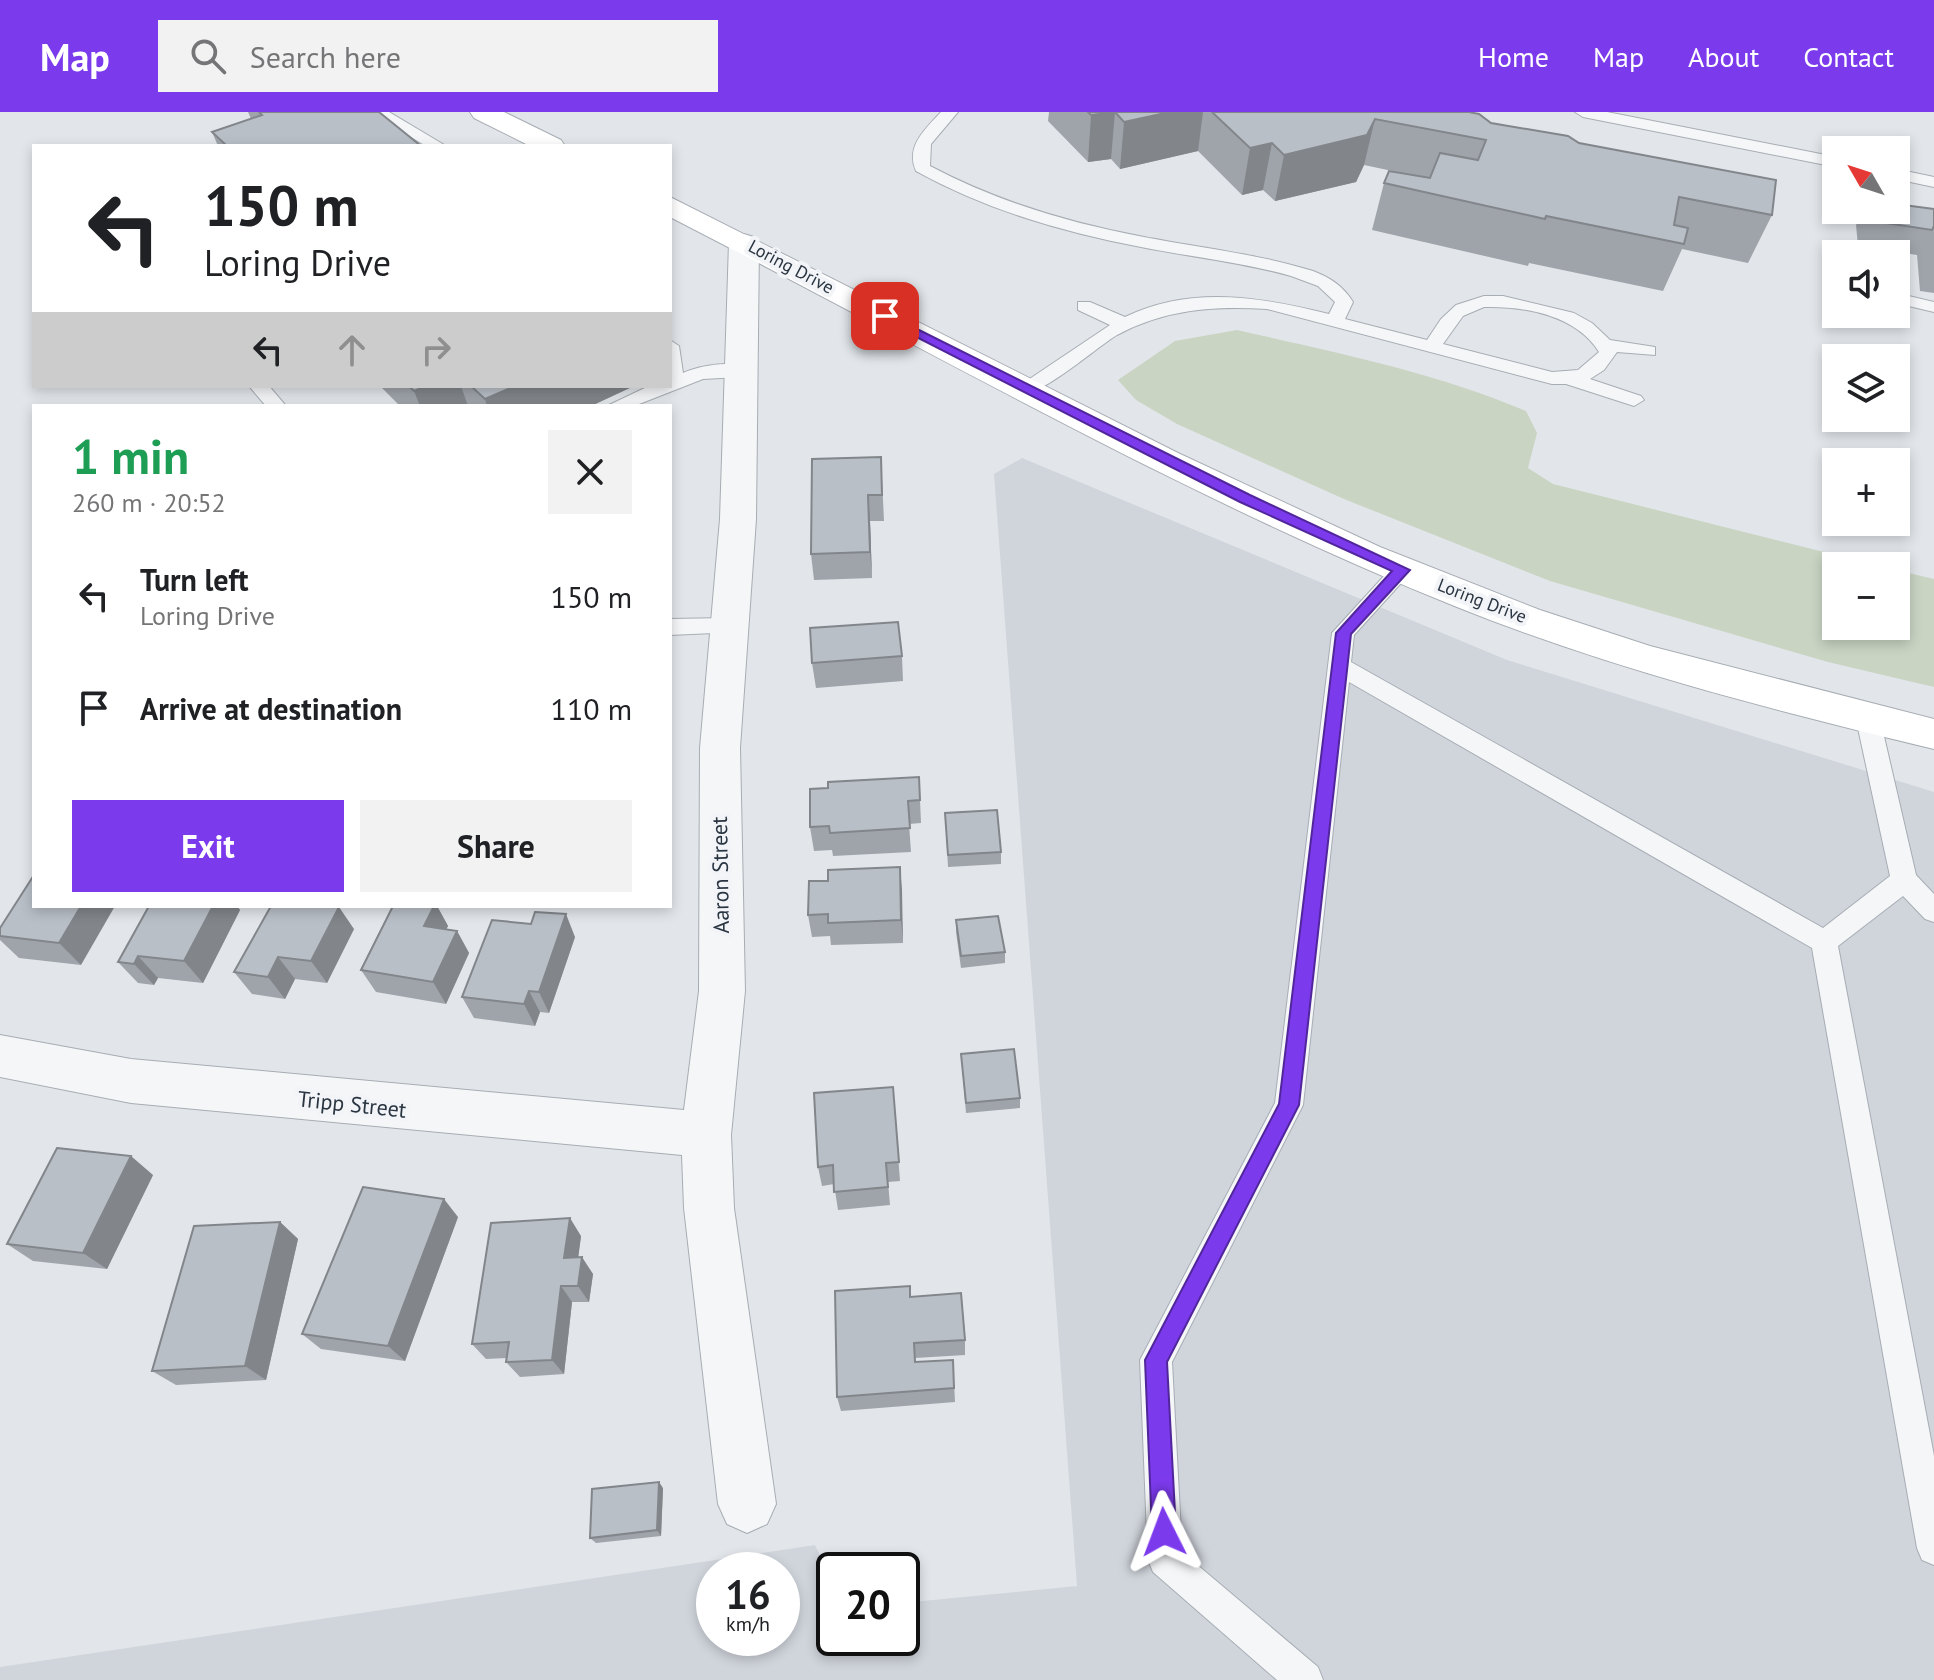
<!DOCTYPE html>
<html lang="en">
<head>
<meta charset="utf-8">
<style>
	body { margin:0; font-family:"PT Sans",sans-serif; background:#f2f2f2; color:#202124; height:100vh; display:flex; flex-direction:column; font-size:30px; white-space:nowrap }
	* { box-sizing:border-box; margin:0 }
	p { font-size:26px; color:#757577 }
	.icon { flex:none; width:44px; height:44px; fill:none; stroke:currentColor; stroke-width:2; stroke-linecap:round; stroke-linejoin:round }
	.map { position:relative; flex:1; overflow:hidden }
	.sheet { position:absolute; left:32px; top:292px; width:640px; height:504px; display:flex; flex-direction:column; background:#fff; border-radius:0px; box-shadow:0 4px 12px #0003 }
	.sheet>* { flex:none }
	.banner { position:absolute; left:32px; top:32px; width:640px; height:244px; border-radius:0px; box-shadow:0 4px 12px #0003; background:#fff; color:#202124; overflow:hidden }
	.needle { width:52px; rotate:309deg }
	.fabs { position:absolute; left:1822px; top:24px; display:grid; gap:16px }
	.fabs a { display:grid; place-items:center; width:88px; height:88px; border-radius:0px; background:#fff; box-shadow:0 4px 12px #0003; font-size:40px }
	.speed { position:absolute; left:696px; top:1440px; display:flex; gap:16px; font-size:40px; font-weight:700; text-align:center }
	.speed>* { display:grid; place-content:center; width:104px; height:104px; border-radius:50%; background:#fff; box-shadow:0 4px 12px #0003; line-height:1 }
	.speed small { font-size:20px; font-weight:400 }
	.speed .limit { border:4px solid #111; border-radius:12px; background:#fff; color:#111 }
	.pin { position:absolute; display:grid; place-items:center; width:68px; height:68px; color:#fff; margin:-34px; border-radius:16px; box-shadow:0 4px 12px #0006 }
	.me { position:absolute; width:88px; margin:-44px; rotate:357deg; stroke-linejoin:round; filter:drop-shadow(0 0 6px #0008) }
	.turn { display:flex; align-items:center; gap:28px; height:168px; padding:0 40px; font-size:36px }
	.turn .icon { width:104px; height:104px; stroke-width:2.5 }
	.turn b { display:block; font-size:56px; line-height:68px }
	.lanes { display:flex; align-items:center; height:76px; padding:0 40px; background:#0003; justify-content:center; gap:40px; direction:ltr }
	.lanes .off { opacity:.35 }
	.round { display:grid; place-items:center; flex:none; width:84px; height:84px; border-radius:0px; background:#f2f2f2 }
	.head { display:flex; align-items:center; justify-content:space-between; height:136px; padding:0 40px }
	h1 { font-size:48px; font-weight:800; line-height:60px; color:#1e9e55 }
	.cta { display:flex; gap:16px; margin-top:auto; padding:16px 40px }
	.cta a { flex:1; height:92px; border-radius:0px; background:#7c3aed; color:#fff; font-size:32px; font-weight:800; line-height:92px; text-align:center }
	.cta a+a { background:#f2f2f2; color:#202124 }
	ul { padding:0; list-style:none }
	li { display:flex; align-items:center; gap:24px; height:112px; padding:0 40px }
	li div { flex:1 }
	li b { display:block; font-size:30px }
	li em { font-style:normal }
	header { display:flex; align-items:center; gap:48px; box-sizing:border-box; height:112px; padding:0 40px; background:#7c3aed; color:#fff }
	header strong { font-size:38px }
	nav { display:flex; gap:44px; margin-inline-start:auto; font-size:28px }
	.search { width:560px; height:72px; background:#f2f2f2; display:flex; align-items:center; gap:20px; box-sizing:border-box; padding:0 28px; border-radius:0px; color:#757577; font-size:30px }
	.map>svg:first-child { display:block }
</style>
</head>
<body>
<header>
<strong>Map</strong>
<div class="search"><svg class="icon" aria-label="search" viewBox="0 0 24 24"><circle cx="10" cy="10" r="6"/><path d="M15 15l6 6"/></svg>Search here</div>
<nav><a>Home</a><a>Map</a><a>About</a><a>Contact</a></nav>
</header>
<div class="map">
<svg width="1934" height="1568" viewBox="0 0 1934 1568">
	<rect width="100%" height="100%" fill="#e2e6ea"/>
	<path fill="#d0d5dc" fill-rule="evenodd" d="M1022 346 1507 548 1934 680V1568H0V1555L815 1433 834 1473V1526H902V1491L1077 1474 994 362ZM714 1458H782V1526H714Z"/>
	<path fill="#c9d4c3" d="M1237 218C1334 240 1434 260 1526 299L1537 321 1528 356 1553 372 1880 454H1836V514H1896V458L1934 467V575L1828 550 1550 469 1344 387 1177 312 1136 288 1118 268 1175 229Z"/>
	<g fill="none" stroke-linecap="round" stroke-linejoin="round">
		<g stroke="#a7adb4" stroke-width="2">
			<g id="lane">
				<path d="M369 0H389L446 34H426Z"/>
				<path d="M941 0H958L931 32 930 54C998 90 1069 111 1144 125 1201 136 1259 142 1313 159 1331 166 1343 174 1353 190L1345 207 1427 228 1441 207 1456 193 1484 184H1503L1574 201 1592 211 1610 228 1655 235V243L1617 240 1604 258 1590 267 1641 284 1644 288 1634 294 1566 272H1552L1267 197C1213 194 1166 197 1117 223 1097 235 1038 287 1019 282L1016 278 1019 274 1110 213 1078 198V190H1090L1125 205C1191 173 1261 185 1329 202L1335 190 1318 174 1291 164C1242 150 1191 145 1141 135 1062 120 987 98 916 59 905 35 925 17 941 0ZM1484 195C1524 194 1576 203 1599 240L1578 258 1552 260 1443 232 1463 204Z"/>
				<path d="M1575 0H1607L1836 45V55L1583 5Z"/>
				<path d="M1896 57 1934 65V75L1896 67Z"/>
				<path d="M1896 181 1934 190V200L1896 191Z"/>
				<path d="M670 228 679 234 683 261C699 254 736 246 750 259L740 265 703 267 634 294H607L649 274H670Z"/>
				<path d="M249 274H269L286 294H266Z"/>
				<path d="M1402 451 1413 458 1354 523 1351 550 1823 816 1890 764 1856 607 1860 601H1876L1880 607 1916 763 1934 782V810L1925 807 1903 784 1838 834 1934 1344V1453L1922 1448 1917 1436 1812 836 1349 570 1303 993 1172 1250 1182 1440 1318 1555 1323 1568H1277L1153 1460 1148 1448 1140 1248 1275 991 1332 521 1394 453Z"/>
				<path d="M728 506 736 508 739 514 736 520 670 523V507Z"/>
			</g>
		</g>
		<g stroke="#a7adb4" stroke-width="2">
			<path id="street" d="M744 122 754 125 759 131 756 407 740 636 745 879 731 1023 734 1096 776 1392 767 1412 747 1421 727 1412 718 1392 684 1096 682 1043 131 991 0 965V923L131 947 684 998 699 879 700 636 720 407 729 131 734 125Z"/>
		</g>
		<g stroke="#a7adb4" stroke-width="2">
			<g id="secondary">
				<path d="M470 0H504L561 28 565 34H530L474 6Z"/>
				<path d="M670 85 1178 341 1380 435 1540 498 1650 534 1934 607V637C1773 598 1611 557 1457 495 1185 386 930 238 670 105Z"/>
			</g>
		</g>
		<use href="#lane" fill="#f5f6f8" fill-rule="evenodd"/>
		<use href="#street" fill="#f5f6f8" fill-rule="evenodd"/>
		<use href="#secondary" fill="#fff" fill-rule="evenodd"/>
	</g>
	<g fill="#9fa4ab">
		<path d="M248 0H379L421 34H218L212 20 251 7Z"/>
		<path d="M1049 0H1469L1491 11 1579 31 1772 103 1748 151 1682 137 1663 179 1529 151 1528 154 1372 118 1384 71 1416 64 1364 53 1356 70 1275 89 1263 78 1242 83 1198 39 1120 57 1111 47 1088 50 1048 9Z"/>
		<path d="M1934 97V181L1920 179 1917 143 1858 134 1856 113 1864 98Z"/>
		<path d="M380 274H634L591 294H400Z"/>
		<path d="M881 345 884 409H870L872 466 814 468 811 442Z"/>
		<path d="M902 544 903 569 816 576 812 551Z"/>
		<path d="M919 665 921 711 909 712 911 740 833 744 832 738 814 739 810 715 828 676Z"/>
		<path d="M945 701 1001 740V752L948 755Z"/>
		<path d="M900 755 903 831 831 833 830 824 812 825 808 803 828 769Z"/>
		<path d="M34 763 81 853 19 846 0 828V816Z"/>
		<path d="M149 794H237L240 798 203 871 158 866 154 873 138 871 118 850Z"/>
		<path d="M393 794H437L448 814 446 817 457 819 469 841 446 892 376 880 361 858Z"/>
		<path d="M956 808 1005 840V851L961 856 956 820Z"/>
		<path d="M354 817 327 871 295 867 285 887 252 882 234 860Z"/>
		<path d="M575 825 549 901 540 900 535 914 474 906 462 885Z"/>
		<path d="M961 942 1020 986V996L966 1001Z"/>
		<path d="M893 975 900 1069 888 1070 890 1093 838 1098 834 1072 822 1074 818 1055Z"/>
		<path d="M153 1063 107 1157 33 1149 7 1132Z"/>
		<path d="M458 1105 405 1249 321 1237 302 1222Z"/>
		<path d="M280 1110 298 1127 266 1268 176 1273 152 1259Z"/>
		<path d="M581 1124 578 1145 593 1162 589 1190H572L564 1262 520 1265 506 1250 507 1246 486 1247 472 1232Z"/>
		<path d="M911 1185 965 1228V1243L915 1246 916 1250 953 1248 955 1290 841 1299 837 1285Z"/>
		<path d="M663 1376 661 1424 596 1431 590 1426Z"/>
	</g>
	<g fill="#82868b">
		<path d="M1115 0 1111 47 1088 50 1091 3Z"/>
		<path d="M1170 0H1203L1198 39 1120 57 1124 10Z"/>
		<path d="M1375 7 1364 53 1356 70 1275 89 1284 43Z"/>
		<path d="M1272 31 1263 78 1242 83 1250 36Z"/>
		<path d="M426 274H461L468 294H420L414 279Z"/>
		<path d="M515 274H634L591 294H487L485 287Z"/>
		<path d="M868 383 870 409 872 466 870 440Z"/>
		<path d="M900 755 902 778 903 831 901 808Z"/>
		<path d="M81 794H115L81 853 59 831Z"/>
		<path d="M213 794H237L240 798 203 871 184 849Z"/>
		<path d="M434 794H437L448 814 437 836 424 814Z"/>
		<path d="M339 795 354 817 327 871 311 849Z"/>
		<path d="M566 802 575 825 549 901 539 880Z"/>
		<path d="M457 819 469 841 446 892 433 870Z"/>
		<path d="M138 844 158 866 154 873 134 852Z"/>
		<path d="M278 845 295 867 285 887 268 865Z"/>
		<path d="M529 879 540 900 535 914 524 892Z"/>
		<path d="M131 1044 153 1063 107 1157 83 1141Z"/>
		<path d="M444 1087 458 1105 405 1249 388 1234Z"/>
		<path d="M570 1106 581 1124 576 1163 564 1146Z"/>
		<path d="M280 1110 298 1127 266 1268 245 1254Z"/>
		<path d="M582 1145 593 1162 589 1190 578 1174Z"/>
		<path d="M561 1174 572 1190 564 1262 552 1248Z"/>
		<path d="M659 1370 663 1376 661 1424 657 1418Z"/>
	</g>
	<g fill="#b9bfc7" stroke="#82868b" stroke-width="2">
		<path d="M259 0H379L421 34H227L212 20 262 3Z"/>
		<path d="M1088 0H1170L1124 10 1115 0 1091 3Z"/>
		<path d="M1212 0H1469L1479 2 1491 11 1568 24 1579 31 1776 68 1772 103 1679 85 1674 113 1688 116 1684 132 1546 104 1545 107 1384 71 1389 59 1430 66 1440 41 1478 48 1486 28 1375 7 1367 23 1284 43 1272 31 1250 36Z"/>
		<path d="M1896 92 1934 97V114L1932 118 1873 109 1871 98H1896Z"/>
		<path d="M409 274H426L414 279Z"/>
		<path d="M471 274H515L485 287Z"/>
		<path d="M881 345 882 383H868L870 440 811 442 812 347Z"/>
		<path d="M898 510 902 544 812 551 810 516Z"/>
		<path d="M919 665 920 688 908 689 910 716 830 721 829 714 810 715V677L828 676V670Z"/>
		<path d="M997 698 1001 740 948 743 945 701Z"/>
		<path d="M900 755 901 808 828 811V802L808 803 809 769H828V758Z"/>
		<path d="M34 763V794H81L59 831 0 824V816Z"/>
		<path d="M149 794H213L184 849 138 844 134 852 118 850Z"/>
		<path d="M271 794 339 795 311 849 278 845 268 865 234 860Z"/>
		<path d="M393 794H434L424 814 457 819 433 870 361 858Z"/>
		<path d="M535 800 566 802 539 880 529 879 524 892 462 885 492 808 531 812Z"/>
		<path d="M998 804 1005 840 961 844 956 808Z"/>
		<path d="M1014 937 1020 986 966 991 961 942Z"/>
		<path d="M893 975 899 1050 886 1051 888 1075 834 1080 833 1053 818 1055 814 981Z"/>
		<path d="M57 1036 131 1044 83 1141 7 1132Z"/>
		<path d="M363 1075 444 1087 388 1234 302 1222Z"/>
		<path d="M570 1106 564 1146 582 1145 578 1174H561L552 1248 506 1250 509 1230 472 1232 491 1111Z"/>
		<path d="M280 1110 245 1254 152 1259 194 1114Z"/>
		<path d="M910 1174V1185L961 1181 965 1228 914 1231 915 1250 953 1248 954 1276 837 1285 835 1179Z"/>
		<path d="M659 1370 657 1418 590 1426 592 1377Z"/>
	</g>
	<path fill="#7c3aed" stroke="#51269a" stroke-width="2" d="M885 201 1250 383 1410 458 1351 522 1299 993 1167 1250 1176 1420 1172 1428 1164 1432 1155 1428 1152 1420 1145 1248 1279 992 1336 521 1392 459 1240 390 881 207 879 204Z"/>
	<g text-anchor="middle" stroke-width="8" stroke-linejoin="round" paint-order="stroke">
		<g font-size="18" fill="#2a3542" stroke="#f2f4f7">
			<text transform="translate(791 155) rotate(28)" y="6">Loring Drive</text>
			<text transform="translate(1482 489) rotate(21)" y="6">Loring Drive</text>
		</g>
		<g font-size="22" fill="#2a3542" stroke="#f2f4f7">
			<text transform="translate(720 763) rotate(-91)" y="8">Aaron Street</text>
			<text transform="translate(352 992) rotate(6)" y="8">Tripp Street</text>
		</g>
	</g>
</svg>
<div class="fabs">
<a><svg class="needle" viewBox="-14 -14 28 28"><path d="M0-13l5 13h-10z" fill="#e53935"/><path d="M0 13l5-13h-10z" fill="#757577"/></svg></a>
<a><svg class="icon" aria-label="sound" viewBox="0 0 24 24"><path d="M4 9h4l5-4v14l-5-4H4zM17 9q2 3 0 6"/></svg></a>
<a><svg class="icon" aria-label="layers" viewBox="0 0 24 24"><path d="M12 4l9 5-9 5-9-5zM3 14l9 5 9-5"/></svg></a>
<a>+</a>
<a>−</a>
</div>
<div class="speed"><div>16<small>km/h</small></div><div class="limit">20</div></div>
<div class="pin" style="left:885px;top:204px;background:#d93025"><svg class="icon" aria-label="arrive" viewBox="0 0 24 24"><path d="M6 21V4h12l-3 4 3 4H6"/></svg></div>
<svg class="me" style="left:1164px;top:1420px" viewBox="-20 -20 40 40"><path d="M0-17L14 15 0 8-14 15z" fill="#7c3aed" stroke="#fff" stroke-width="4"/></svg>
<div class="banner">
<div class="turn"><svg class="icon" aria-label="left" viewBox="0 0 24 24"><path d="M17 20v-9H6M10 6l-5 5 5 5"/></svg><div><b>150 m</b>Loring Drive</div></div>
<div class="lanes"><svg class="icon" aria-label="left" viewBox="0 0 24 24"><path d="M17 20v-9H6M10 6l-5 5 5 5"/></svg><svg class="icon off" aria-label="ahead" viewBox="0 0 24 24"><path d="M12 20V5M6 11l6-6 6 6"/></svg><svg class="icon off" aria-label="right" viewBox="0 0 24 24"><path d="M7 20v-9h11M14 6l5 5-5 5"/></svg></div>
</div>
<section class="sheet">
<div class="head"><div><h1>1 min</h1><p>260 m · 20:52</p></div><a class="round"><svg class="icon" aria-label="close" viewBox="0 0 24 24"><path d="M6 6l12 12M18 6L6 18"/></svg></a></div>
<ul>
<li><svg class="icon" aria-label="left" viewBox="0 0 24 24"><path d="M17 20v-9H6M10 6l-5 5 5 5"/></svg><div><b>Turn left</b><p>Loring Drive</p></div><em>150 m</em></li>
<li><svg class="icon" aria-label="arrive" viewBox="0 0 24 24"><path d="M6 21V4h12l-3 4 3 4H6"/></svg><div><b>Arrive at destination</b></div><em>110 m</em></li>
</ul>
<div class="cta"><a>Exit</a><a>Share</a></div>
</section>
</div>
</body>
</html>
